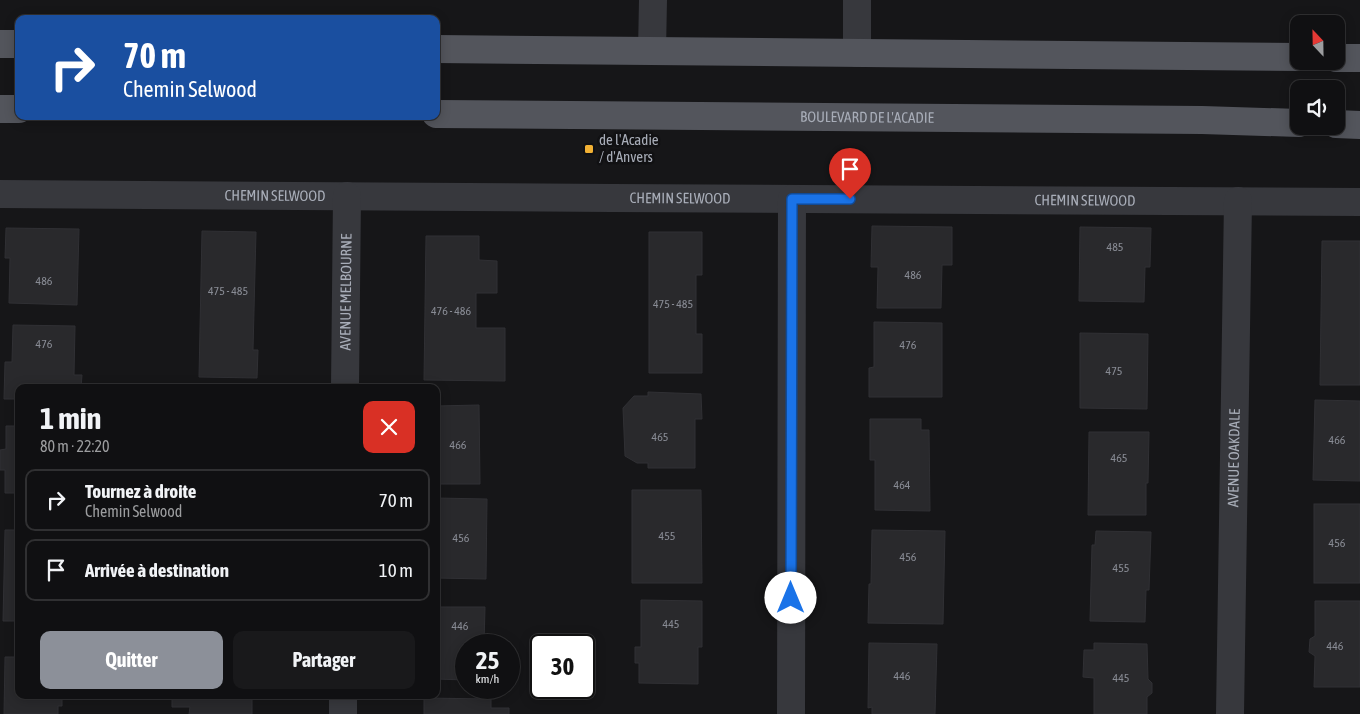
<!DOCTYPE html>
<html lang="fr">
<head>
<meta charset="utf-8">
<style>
	body { margin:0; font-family:"Asap Condensed",sans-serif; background:#19191b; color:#f1f3f6; height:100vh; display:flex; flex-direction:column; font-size:19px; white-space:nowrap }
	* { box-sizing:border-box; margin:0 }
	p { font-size:16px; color:#9c9d9f }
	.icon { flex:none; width:28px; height:28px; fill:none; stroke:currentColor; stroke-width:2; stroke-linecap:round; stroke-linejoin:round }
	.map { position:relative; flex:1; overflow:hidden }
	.sheet { position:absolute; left:15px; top:384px; width:425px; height:315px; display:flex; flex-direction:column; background:#101012; border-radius:10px; box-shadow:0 2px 12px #0003,0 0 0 1px #303032 }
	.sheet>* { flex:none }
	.banner { position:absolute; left:15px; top:15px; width:425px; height:105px; border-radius:10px; box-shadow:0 2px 12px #0003,0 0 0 1px #303032; background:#1a4fa0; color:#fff; overflow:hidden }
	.needle { width:32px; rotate:338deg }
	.fabs { position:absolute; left:1290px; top:15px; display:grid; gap:10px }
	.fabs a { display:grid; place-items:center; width:55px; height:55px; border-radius:10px; background:#101012; box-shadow:0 2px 12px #0003,0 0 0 1px #303032; font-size:25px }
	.speed { position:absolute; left:455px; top:634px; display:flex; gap:10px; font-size:25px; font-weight:700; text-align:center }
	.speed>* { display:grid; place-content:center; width:65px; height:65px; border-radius:50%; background:#101012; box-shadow:0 2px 12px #0003,0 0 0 1px #303032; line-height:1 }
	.speed small { font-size:12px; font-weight:400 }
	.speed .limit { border:2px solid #111; border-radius:8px; background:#fff; color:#111 }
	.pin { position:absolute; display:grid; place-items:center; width:42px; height:42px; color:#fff; margin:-51px -21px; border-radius:50% 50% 50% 0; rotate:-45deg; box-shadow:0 0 5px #0007 }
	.pin .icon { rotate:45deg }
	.me { position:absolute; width:55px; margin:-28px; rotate:0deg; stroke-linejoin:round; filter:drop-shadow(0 0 4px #0008) }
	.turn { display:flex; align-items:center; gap:18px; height:105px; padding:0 25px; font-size:22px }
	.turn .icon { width:65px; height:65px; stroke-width:2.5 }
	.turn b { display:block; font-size:35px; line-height:42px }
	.round { display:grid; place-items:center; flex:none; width:52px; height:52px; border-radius:10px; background:#19191b }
	.head { display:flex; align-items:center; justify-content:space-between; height:85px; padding:0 25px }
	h1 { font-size:30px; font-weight:700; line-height:38px }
	.primary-button { display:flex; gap:10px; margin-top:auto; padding:10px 25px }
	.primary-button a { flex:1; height:58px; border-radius:10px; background:#8c9099; color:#fff; font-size:20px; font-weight:700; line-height:58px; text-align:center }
	.primary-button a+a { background:#19191b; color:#f1f3f6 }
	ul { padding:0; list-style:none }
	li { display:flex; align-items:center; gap:15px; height:62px; margin:0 10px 8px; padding:0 15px; border:2px solid #303032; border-radius:10px }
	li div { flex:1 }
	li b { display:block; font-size:19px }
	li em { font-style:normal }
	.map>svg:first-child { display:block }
</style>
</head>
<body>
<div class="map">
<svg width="1360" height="714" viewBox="0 0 1360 714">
	<rect width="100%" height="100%" fill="#161618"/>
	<g fill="#29292c" stroke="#303034">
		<path d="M872 226 952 227V265H942L941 308H877L878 267H871Z"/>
		<path d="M1080 227 1151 228 1150 267H1145L1144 302 1079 301Z"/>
		<path d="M6 228 79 229 77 305 9 303 10 258H5Z"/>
		<path d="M202 231 256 232 253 350H258L257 378 199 377Z"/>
		<path d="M649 232H702V275H696V334H702V373H649Z"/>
		<path d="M426 236H479V260L497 261V293H476V328H505V381L424 380Z"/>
		<path d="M1322 241H1360V385H1320Z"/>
		<path d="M874 322 942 323V397H869V368L874 367Z"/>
		<path d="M13 325 75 326 74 375H82L81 388H19V399H4L5 362H12Z"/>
		<path d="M1080 333 1148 334 1147 409 1080 408Z"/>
		<path d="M648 392 701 394 702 419H695V468H648V463H637L625 456 623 408 634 396H648Z"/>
		<path d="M1315 400 1360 401V481L1313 480Z"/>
		<path d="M479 405 480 484H436V406Z"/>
		<path d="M870 419H921V430H929L930 511 875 510V460H870Z"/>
		<path d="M6 426H19V493H5V470H0V450L6 449Z"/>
		<path d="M1089 432H1149L1148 483H1146V515H1088Z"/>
		<path d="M632 490H701L702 583H632Z"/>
		<path d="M436 498 487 499 486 579 436 578Z"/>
		<rect x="1314" y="504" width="46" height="79"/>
		<path d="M5 530H19V621H3Z"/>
		<path d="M872 530 945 531 943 624 868 623 869 584H871Z"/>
		<path d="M1096 531 1151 532 1149 590H1146L1145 622 1090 621 1092 545H1095Z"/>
		<path d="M641 600 702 601V647H698V684L639 683V663H635V647H641Z"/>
		<path d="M1315 601H1360V687H1314L1315 656 1309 652 1310 639 1315 636Z"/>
		<path d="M436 607H485L484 645H466V680L436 679Z"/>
		<path d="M16 638H19V695H62V706H58V714H4L5 657H16Z"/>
		<path d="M869 643 937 644 935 714H872V707L868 708Z"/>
		<path d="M1094 643 1147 644 1148 679 1152 683V693L1147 697V714H1094V678L1083 677 1084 650H1094Z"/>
		<path d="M172 695H257V697H252V714H189L190 707H172Z"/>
		<path d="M424 698 491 699V708H509V714H424Z"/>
	</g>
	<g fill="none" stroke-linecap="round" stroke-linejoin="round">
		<g stroke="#37383d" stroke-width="28">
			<path d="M652 51 653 0"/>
			<path d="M857 53V0"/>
			<path id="s1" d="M0 194 612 198 1360 202"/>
			<path id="s2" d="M345 388 347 196"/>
			<path d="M343 714V695"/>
			<path d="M791 714 792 199"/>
			<path id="s3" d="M1230 714 1238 201"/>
		</g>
		<g stroke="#53555c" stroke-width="28">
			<path d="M0 44H19"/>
			<path d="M436 49 1299 57"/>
			<path d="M1336 58H1360"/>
			<path d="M0 109H19"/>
			<path id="s4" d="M436 114 1202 120 1299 123"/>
			<path d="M1336 124 1360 125"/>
		</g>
	</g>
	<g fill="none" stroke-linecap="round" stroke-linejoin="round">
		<g stroke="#114b97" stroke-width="12">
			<path id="route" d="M791 598 792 199H850"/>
		</g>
		<use href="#route" stroke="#1a73e8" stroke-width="9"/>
	</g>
	<rect fill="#f2b134" stroke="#111113" stroke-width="2" x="584" y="144" width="10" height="10" rx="2.5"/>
	<g text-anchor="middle" stroke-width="5" stroke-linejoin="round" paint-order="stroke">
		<g font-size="12" fill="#888b94">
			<text x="1115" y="251">485</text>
			<text x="913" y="279">486</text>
			<text x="44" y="285">486</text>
			<text x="228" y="295">475 - 485</text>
			<text x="673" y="308">475 - 485</text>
			<text x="451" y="315">476 - 486</text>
			<text x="44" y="348">476</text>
			<text x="908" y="349">476</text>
			<text x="1114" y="375">475</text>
			<text x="660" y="441">465</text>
			<text x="1337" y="444">466</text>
			<text x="458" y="449">466</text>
			<text x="1119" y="462">465</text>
			<text x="902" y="489">464</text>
			<text x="667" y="540">455</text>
			<text x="461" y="542">456</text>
			<text x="1337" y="547">456</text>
			<text x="908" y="561">456</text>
			<text x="1121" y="572">455</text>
			<text x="671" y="628">445</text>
			<text x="460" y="630">446</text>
			<text x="1335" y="650">446</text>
			<text x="902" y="680">446</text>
			<text x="1121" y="682">445</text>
		</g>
		<g font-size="15" fill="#a8adb8" stroke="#111113">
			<text dy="5" stroke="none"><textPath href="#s4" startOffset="431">BOULEVARD DE L'ACADIE</textPath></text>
			<text dy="5" stroke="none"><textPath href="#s1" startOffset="275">CHEMIN SELWOOD</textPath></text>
			<text dy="5" stroke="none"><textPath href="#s1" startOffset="680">CHEMIN SELWOOD</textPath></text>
			<text dy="5" stroke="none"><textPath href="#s1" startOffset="1085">CHEMIN SELWOOD</textPath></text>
			<text dy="5" stroke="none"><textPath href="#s2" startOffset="96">AVENUE MELBOURNE</textPath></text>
			<text dy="5" stroke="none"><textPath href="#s3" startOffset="256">AVENUE OAKDALE</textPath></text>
		</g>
		<g font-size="15" fill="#a8adb8" stroke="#111113" text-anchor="start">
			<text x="599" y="145">de l'Acadie<tspan x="599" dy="17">/ d'Anvers</tspan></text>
		</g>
	</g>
</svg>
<div class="fabs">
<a><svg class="needle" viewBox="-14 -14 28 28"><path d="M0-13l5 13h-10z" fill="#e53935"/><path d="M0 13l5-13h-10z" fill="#9c9d9f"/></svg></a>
<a><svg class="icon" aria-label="sound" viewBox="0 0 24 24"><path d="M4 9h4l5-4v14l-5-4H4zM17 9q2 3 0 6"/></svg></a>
</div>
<div class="speed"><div>25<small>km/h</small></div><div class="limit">30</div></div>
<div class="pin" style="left:850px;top:199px;background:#d93025"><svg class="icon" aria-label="arrive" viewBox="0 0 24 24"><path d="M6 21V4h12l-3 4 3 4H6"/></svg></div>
<svg class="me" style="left:791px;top:598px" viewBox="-20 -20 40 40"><circle r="19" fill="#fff"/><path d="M0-13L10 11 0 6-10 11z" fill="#1a73e8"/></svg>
<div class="banner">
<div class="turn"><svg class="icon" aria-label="right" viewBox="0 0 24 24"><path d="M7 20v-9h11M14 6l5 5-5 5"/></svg><div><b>70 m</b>Chemin Selwood</div></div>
</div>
<section class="sheet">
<div class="head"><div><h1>1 min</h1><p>80 m · 22:20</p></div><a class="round" style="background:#d93025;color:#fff"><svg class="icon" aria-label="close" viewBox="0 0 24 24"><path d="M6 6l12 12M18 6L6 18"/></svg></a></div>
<ul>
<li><svg class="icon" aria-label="right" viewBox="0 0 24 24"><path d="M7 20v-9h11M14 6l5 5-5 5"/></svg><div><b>Tournez à droite</b><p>Chemin Selwood</p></div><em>70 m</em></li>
<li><svg class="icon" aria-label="arrive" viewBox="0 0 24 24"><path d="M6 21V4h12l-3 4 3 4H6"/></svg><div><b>Arrivée à destination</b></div><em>10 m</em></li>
</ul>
<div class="primary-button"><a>Quitter</a><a>Partager</a></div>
</section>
</div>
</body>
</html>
